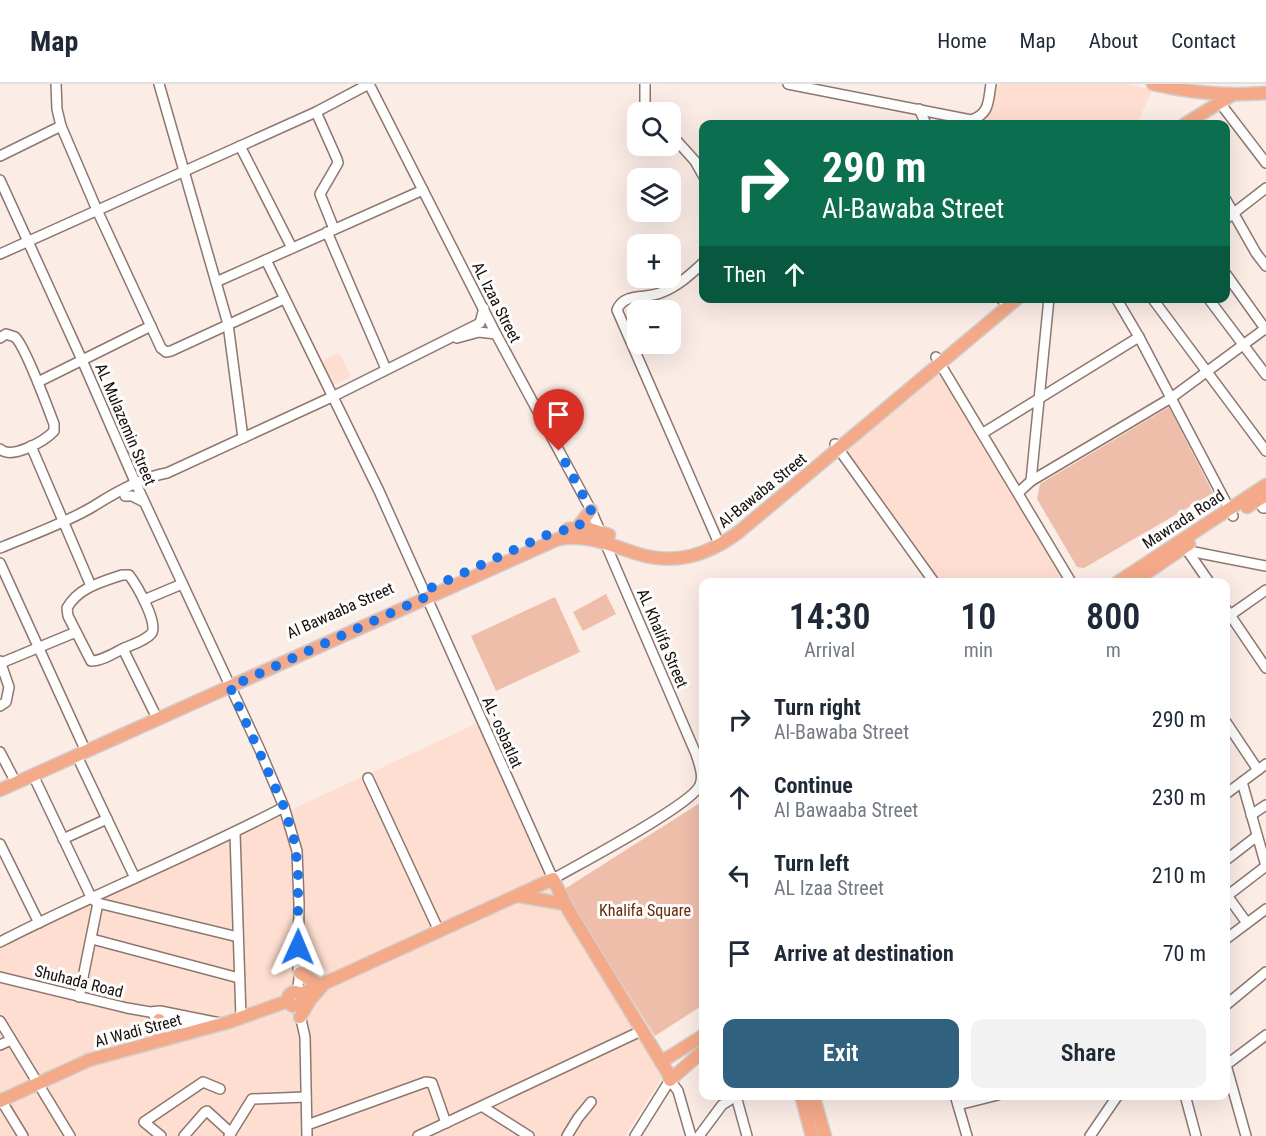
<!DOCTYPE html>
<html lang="en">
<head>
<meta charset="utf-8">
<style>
	body { margin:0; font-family:"Roboto Condensed",sans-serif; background:#f2f2f3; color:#1f2937; height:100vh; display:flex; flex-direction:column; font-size:22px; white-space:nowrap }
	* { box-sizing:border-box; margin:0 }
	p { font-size:20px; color:#747a83 }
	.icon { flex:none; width:33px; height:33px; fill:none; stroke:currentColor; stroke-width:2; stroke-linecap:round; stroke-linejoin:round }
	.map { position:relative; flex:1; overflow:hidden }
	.drawer { position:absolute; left:699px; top:494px; width:531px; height:522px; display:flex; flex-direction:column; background:#fff; border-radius:12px; box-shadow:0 6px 24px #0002 }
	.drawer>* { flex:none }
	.banner { position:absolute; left:699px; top:36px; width:531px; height:183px; border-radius:12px; box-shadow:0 6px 24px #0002; background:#0b6e4f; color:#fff; overflow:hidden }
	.controls { position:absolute; left:627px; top:18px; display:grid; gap:12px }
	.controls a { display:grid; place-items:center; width:54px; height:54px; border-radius:12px; background:#fff; box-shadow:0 6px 24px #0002; font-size:30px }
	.pin { position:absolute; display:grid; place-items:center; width:51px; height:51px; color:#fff; margin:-62px -26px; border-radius:50% 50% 50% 0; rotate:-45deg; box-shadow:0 0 6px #0007 }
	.pin .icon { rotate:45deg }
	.me { position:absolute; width:66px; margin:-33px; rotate:1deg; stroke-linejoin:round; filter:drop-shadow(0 0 4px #0008) }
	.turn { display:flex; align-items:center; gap:21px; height:126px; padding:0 24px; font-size:27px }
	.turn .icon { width:78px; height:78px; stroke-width:2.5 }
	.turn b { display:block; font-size:42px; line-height:51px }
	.then { display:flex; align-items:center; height:57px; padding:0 24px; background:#0003; gap:12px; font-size:22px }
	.eta { display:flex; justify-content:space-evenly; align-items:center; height:102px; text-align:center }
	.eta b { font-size:36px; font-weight:600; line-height:42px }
	.action { display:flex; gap:12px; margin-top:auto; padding:12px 24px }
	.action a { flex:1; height:69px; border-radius:12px; background:#30627f; color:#fff; font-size:24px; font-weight:600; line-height:69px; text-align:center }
	.action a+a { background:#f2f2f3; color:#1f2937 }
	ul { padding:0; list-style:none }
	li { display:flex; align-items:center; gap:18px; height:78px; padding:0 24px }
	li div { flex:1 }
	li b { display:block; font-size:22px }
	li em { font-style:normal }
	header { display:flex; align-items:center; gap:36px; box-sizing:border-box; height:84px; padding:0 30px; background:#fff; border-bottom:2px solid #e0e1e3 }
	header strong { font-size:28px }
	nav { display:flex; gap:33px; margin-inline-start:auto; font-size:21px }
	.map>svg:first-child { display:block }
</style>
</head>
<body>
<header>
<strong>Map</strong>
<nav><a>Home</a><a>Map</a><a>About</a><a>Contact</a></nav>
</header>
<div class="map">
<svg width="1266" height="1052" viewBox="0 0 1266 1052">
	<rect width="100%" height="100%" fill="#fbece6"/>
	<g fill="#feded0">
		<path d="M998 0H1128L1152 6 1137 40H968L986 32Z"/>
		<path d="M339 269 351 292 330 303 318 279Z"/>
		<path d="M939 286 1066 498H938L845 369Z"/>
		<path d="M482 637 544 776 663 992 625 1052H0V861Z"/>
	</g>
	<g fill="#eebeaa">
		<path d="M1169 323 1213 409 1084 484 1077 483 1037 415 1040 400Z"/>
		<path d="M606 510 616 530 583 547 573 528Z"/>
		<path d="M555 513 580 568 496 607 471 552Z"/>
		<path d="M703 717V921L655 952 563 806Z"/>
	</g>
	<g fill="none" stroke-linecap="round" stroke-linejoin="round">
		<g stroke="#8d776e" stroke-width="12">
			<g id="minor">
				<path d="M56 0 57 25 61 42 97 126 161 264 166 268 171 267 284 215"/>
				<path d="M159 0 228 240 243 354"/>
				<path d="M645 0V23L648 28"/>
				<path d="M788 0 971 36C990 30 988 17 991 0"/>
				<path d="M1220 19 1266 79"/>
				<path d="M919 25 926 40"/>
				<path d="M316 28 337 75 338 79 320 110 334 145"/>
				<path d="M670 57H677L695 77 704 93"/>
				<path d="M240 62 292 164"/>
				<path d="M0 72 61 42"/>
				<path d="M0 96 82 276 136 400 260 666 284 723 297 767 299 820 298 884 300 889 297 908"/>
				<path d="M1226 116 1256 169 1266 182"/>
				<path d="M1226 135 1266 104"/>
				<path d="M327 148 386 285"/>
				<path d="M0 170 316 28 369 0"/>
				<path d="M266 176 379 407 553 795C577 781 692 721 700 701 704 691 699 680 696 670L591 426 496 250 369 0"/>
				<path d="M704 178C690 191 677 203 660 209 646 215 624 208 617 226L717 455"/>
				<path d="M1226 190 1266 246"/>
				<path d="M216 198 423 106"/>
				<path d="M1002 214 1003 217"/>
				<path d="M1116 214 1139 253 1233 432"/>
				<path d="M1152 214 1266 367"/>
				<path d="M1208 214 1266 291"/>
				<path d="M0 254 6 250C9 251 12 252 15 253 25 262 48 324 54 340V347C45 357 11 376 0 365"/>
				<path d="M457 254 479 248 496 250"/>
				<path d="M936 273 1071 498"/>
				<path d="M38 298 151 242"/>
				<path d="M983 349 1139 253"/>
				<path d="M835 360 934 498"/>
				<path d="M31 362 91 502"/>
				<path d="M1031 397 1171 314 1266 244"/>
				<path d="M1019 408 1031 397 1049 214"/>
				<path d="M125 412H132L144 418"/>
				<path d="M1258 416 1263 424H1266"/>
				<path d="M0 464C31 451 66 439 94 422 116 408 142 393 167 389L334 312 480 239 484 224"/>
				<path d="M1187 466 1209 498"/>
				<path d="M1189 467 1266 482"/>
				<path d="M0 479 83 661"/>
				<path d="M122 491H129C136 500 160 541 151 550 145 557 131 561 122 565 113 570 101 577 91 577L68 532 67 524C78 504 101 498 122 491Z"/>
				<path d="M144 516 182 500"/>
				<path d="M1226 525 1266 584"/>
				<path d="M1226 534 1266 506"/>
				<path d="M123 565 154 628"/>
				<path d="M0 577 9 603 6 618 0 622"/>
				<path d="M1 579 76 548"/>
				<path d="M1226 638 1258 686"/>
				<path d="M0 668 13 693"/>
				<path d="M77 672 135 794"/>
				<path d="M33 691 92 815 98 819 79 913"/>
				<path d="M368 694 439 847"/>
				<path d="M1242 698 1266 782"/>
				<path d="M1226 710 1266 680"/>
				<path d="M1251 731 1266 721"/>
				<path d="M235 749 241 934"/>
				<path d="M63 755 107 735"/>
				<path d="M0 760 39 839"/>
				<path d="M1226 776 1257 752"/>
				<path d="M1226 810 1247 839"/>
				<path d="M1227 812 1266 782"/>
				<path d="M98 819 238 853"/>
				<path d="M92 855 239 894"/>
				<path d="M1226 855 1266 825"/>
				<path d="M0 858C93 810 191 772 284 723"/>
				<path d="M0 893 127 924 150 928 160 927 220 939"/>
				<path d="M1226 921 1266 888"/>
				<path d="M298 922 305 953 307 1052"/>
				<path d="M154 932 159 936 201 944"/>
				<path d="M0 937 70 1052"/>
				<path d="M0 961 11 956"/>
				<path d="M1226 981 1246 1052"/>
				<path d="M1226 981 1266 951"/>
				<path d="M955 1011 967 1052"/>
				<path d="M1185 1011 1196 1052"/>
				<path d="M736 1012 747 1052"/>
				<path d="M1 1016 23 1052"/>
				<path d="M958 1021 998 1011"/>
				<path d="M483 1023 529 1052"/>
				<path d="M307 1041 426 998 432 999 446 1039"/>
				<path d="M161 1052 144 1038 203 998 220 1005"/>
				<path d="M184 1052 205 1028 207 1027 231 1049"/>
				<path d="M229 1052 252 1015 306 1013"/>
				<path d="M418 1052 641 947"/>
				<path d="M567 1052 578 1034 591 1018"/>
				<path d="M635 1052 670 996 678 1007 691 1052"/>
				<path d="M699 1052 722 1021 738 1011"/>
				<path d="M1090 1052 1118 1011"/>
			</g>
		</g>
		<g stroke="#d0cfce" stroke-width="15">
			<g id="major">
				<path d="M1153 0C1190 9 1228 12 1266 9"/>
				<path d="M1185 40 1232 11"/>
				<path d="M1247 423 1266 411"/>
				<path d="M577 444 591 426"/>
				<path d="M568 445 586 444 609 451"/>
				<path d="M1118 498 1266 401"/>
				<path d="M1133 498 1189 460"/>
				<path d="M0 706 558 455C587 450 608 460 635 469 674 482 708 472 740 447L1018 214"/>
				<path d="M519 812 565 820"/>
				<path d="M300 889 319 901"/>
				<circle cx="295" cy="915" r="7"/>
				<path d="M301 910 553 795 569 827 668 989 670 996 704 966"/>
				<path d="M300 933 310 916 322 902"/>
				<path d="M157 957 159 936"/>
				<path d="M661 978 704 951"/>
				<path d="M801 1011 812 1052"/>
				<path d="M813 1011 825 1052"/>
				<path d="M0 1017 89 976 229 938 288 917"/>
			</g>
		</g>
		<use href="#minor" stroke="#fff" stroke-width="9"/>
		<use href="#major" stroke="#f4a988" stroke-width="12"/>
	</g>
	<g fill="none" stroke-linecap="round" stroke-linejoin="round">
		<path stroke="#1a73e8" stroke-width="10" stroke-dasharray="0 18" d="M298 863V788L295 759 284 723 230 603 426 513 424 507 542 453 554 448 577 444 591 426 559 367"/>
	</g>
	<g text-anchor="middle" stroke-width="6" stroke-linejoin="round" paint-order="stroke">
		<g font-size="16" fill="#150d09" stroke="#fdfdfd">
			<text transform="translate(497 218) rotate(63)" y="6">AL Izaa Street</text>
			<text transform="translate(126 340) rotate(67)" y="6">AL Mulazemin Street</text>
			<text transform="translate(762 406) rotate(-39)" y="6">Al-Bawaba Street</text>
			<text transform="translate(1183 435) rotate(-33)" y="6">Mawrada Road</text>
			<text transform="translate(340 526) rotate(-24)" y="6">Al Bawaaba Street</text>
			<text transform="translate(663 554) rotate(67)" y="6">AL Khalifa Street</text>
			<text transform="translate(503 648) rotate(66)" y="6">AL- osbatlat</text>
			<text transform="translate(79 897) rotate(14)" y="6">Shuhada Road</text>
			<text transform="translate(138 946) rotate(-15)" y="6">Al Wadi Street</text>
		</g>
		<g font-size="16" fill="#672909" stroke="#fdfdfd">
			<text x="645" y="832">Khalifa Square</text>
		</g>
	</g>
</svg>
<div class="controls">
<a><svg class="icon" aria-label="search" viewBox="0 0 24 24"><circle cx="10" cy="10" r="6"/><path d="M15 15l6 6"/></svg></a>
<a><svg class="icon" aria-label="layers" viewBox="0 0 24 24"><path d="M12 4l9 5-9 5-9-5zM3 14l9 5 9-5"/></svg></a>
<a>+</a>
<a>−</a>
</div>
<div class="pin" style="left:559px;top:367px;background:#d93025"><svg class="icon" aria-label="arrive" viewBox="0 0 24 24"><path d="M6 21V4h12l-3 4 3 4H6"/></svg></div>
<svg class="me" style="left:298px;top:863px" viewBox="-20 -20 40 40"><path d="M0-17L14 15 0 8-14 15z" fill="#1a73e8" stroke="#fff" stroke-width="4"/></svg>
<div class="banner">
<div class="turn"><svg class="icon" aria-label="right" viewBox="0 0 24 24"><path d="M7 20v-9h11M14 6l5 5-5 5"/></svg><div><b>290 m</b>Al-Bawaba Street</div></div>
<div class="then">Then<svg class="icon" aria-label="ahead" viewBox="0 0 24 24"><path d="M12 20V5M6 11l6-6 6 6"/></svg></div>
</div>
<section class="drawer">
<div class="eta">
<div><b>14:30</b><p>Arrival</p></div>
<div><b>10</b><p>min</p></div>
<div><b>800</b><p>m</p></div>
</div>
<ul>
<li><svg class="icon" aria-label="right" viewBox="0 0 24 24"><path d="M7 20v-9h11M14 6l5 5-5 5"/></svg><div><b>Turn right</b><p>Al-Bawaba Street</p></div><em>290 m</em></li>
<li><svg class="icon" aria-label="ahead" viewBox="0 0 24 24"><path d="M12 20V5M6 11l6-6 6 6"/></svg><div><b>Continue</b><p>Al Bawaaba Street</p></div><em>230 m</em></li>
<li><svg class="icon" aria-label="left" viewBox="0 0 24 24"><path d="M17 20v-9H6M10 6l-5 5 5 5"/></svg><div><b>Turn left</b><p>AL Izaa Street</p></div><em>210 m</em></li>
<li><svg class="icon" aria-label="arrive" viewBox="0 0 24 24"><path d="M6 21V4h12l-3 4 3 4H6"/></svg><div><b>Arrive at destination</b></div><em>70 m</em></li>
</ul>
<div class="action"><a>Exit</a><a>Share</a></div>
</section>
</div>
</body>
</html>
